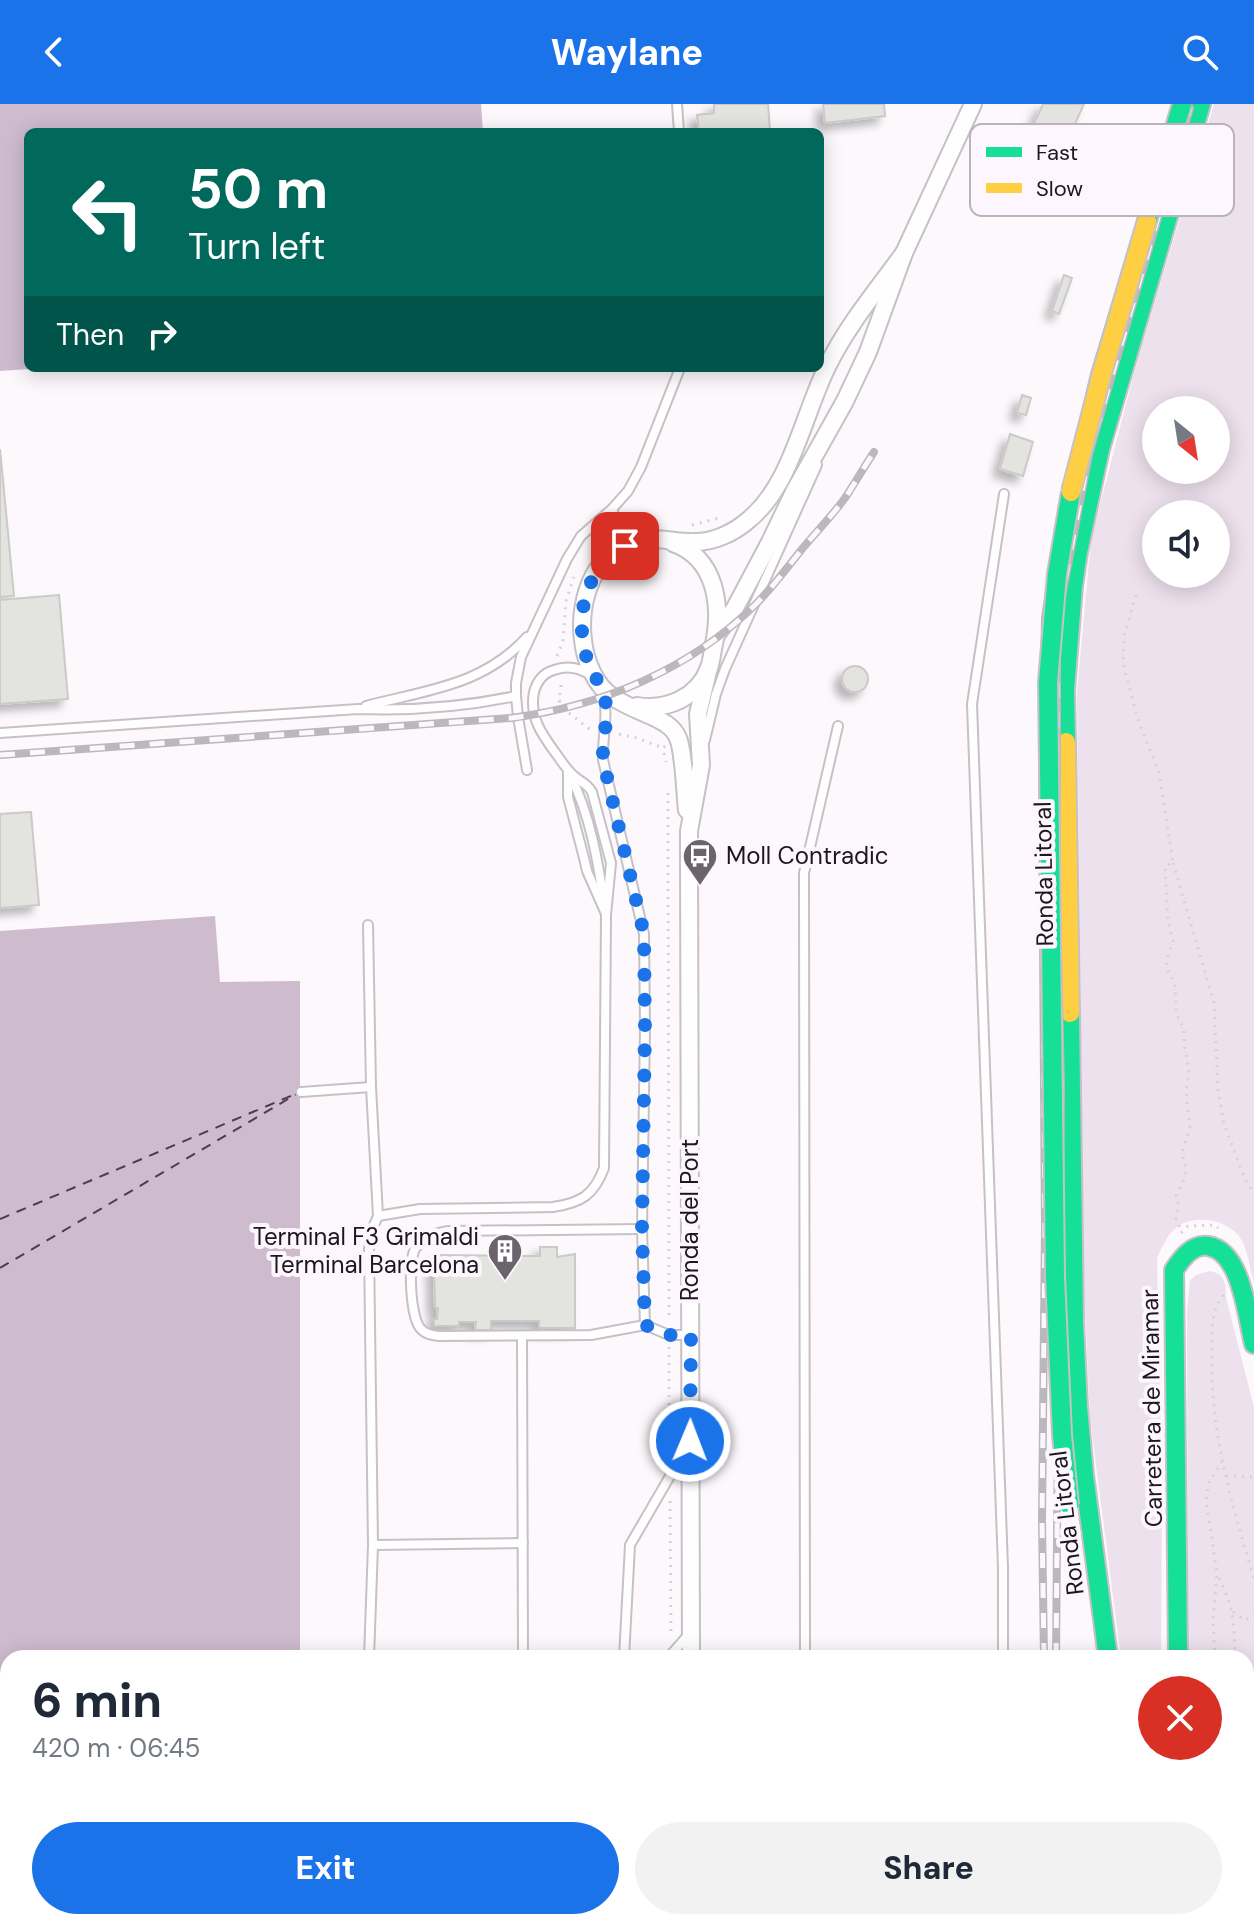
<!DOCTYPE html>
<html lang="en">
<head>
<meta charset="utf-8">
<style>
	body { margin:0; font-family:"DM Sans",sans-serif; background:#f2f2f3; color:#1f2937; height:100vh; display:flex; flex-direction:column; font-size:30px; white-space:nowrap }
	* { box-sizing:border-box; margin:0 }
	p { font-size:26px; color:#747a83 }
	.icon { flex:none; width:44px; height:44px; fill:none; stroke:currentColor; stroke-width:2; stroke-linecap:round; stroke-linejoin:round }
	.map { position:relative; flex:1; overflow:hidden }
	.details { position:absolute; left:0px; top:1546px; width:1254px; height:280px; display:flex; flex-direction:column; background:#fff; border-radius:24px 24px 0 0; box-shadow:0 4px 20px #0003 }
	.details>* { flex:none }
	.top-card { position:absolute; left:24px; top:24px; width:800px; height:244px; border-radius:12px; box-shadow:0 4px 20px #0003; background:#00695c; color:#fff; overflow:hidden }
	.needle { width:52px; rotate:150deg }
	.controls { position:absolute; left:1142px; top:292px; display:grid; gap:16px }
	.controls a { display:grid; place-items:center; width:88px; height:88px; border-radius:50%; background:#fff; box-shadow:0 4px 20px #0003; font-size:40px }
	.pin { position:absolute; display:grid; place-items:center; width:68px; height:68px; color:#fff; margin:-34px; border-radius:16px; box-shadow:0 4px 12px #0006 }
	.me { position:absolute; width:88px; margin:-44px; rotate:1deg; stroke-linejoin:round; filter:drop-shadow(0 0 6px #0008) }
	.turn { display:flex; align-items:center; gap:28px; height:168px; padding:0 32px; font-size:36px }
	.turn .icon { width:104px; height:104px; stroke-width:2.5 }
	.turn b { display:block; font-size:56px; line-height:68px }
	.then { display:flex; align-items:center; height:76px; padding:0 32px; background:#0003; gap:16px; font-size:30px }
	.round { display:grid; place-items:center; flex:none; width:84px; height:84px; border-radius:42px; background:#f2f2f3 }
	.head { display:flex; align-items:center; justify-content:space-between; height:136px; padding:0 32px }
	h1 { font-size:48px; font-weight:800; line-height:60px }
	.button { display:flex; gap:16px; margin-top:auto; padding:16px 32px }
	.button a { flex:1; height:92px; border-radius:48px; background:#1a73e8; color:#fff; font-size:32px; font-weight:800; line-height:92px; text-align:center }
	.button a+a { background:#f2f2f3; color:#1f2937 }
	header { display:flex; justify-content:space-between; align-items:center; height:104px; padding:0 32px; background:#1a73e8; color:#fff; font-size:36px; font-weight:800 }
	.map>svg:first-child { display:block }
</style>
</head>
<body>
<header><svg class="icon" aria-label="back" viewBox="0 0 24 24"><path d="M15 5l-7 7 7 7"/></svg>Waylane<svg class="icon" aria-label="search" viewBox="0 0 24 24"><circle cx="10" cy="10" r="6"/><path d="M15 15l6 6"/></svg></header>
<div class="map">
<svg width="1254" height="1826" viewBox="0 0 1254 1826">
	<defs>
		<filter id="shadow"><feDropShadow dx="-7" dy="7" stdDeviation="4" flood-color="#0004"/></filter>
	</defs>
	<rect width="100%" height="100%" fill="#fcf8fc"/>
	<g fill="#eee1ee" fill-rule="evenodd">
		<path d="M1214 0H1254V1178C1250 1165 1248 1147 1241 1135 1229 1116 1197 1110 1178 1122 1167 1130 1163 1142 1157 1154L1162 1392 1161 1554H1121L1090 1314 1084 1187 1077 588 1091 435 1137 258ZM1156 306H1216V366H1156ZM1156 410H1216V470H1156Z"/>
		<path d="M1209 1167C1225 1169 1226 1180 1226 1194L1254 1303V1826H1197V1818H1246V1554H1188L1187 1207 1190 1176 1196 1171Z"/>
	</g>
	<g fill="#cebcce">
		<path d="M0 0H481L483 28H28V264H43L0 267Z"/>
		<path d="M215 812 220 878 300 877V1554H8V1818H302V1826H0V827Z"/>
	</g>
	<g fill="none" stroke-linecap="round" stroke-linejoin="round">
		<g stroke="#563558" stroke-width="2" stroke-dasharray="10 8" stroke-linecap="butt">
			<path d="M0 1115 293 991"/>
			<path d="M0 1164 300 988"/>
		</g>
	</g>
	<g fill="#e3e3e0" stroke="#cacac8" stroke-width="2" filter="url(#shadow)">
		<path d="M714 0H768L770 28H699L697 11 714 9Z"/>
		<path d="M823 0H884L885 12 825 19Z"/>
		<path d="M1043 0H1084L1050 74 1016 59Z"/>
		<path d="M1064 171 1072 174 1059 210 1052 207Z"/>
		<path d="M1022 291 1031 294 1026 311 1017 309Z"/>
		<path d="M1010 330 1033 338 1023 372 1000 365Z"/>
		<path d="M0 345 14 492 0 493Z"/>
		<path d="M59 491 68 595 0 600V496Z"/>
		<circle cx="855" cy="575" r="13"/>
		<path d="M31 708 39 801 0 804V710Z"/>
		<path d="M540 1143H557V1153L575 1150V1224H539V1217H491V1226H475L476 1218H459V1222H434V1215H437L438 1204H435L434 1151 540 1152Z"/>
	</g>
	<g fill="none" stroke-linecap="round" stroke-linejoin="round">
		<g stroke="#c6c1c7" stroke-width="12">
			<g id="lane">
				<path d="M677 0 679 28"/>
				<path d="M612 405 625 442"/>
				<path d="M603 588C609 611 602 633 603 656L644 830 645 924 642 1125 645 1221"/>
				<path d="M366 602C426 586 483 582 527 533"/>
				<path d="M0 629 358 605C412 607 464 603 516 592"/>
				<path d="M705 636 716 590 725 565 817 361"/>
				<path d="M527 666 518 613 516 592V579L521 553 567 455 581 432 612 405 628 387 641 363 680 264"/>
				<path d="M568 667V693L584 754 587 767 606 810"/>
				<path d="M571 673C590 711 598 757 604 799"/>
				<path d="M368 821 371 983 378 1112"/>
				<path d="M301 988 371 983"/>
				<path d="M642 1125 448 1127C435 1129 423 1133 415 1145 408 1157 410 1214 421 1225 425 1230 432 1231 438 1232L591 1231 645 1221 669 1231H691"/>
				<path d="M522 1232 523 1554"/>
				<path d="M373 1441 523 1439"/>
				<path d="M369 1554 373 1441 369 1146 371 1128 378 1112 420 1105 553 1103C581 1099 594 1091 604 1064L606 811 611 759 592 688C587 679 580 678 573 671 567 666 562 658 557 651 543 632 529 614 534 588 537 577 543 569 554 566 568 561 579 564 591 571"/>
				<path d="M624 1554 630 1441 688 1341"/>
				<path d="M668 1554 690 1529"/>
				<path d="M805 1554 804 769 838 622"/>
				<path d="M1003 1554V1464L972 600 1004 390"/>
				<path d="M719 1818V1826"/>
				<path d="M885 1818V1826"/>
				<path d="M1005 1818V1826"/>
				<path d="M359 1826 360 1818"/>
				<path d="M523 1826V1818"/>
				<path d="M643 1826V1818"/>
				<path d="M803 1826 804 1818"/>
			</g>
		</g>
		<g stroke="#c6c1c7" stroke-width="20">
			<g id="street">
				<path d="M717 530 735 504 770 438 794 388 845 297 868 248 904 149 973 0"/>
				<path d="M637 602C667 607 698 593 709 564 712 556 712 548 714 540 722 501 716 454 673 439"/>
				<path d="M687 706C685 689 684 648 678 634 673 622 662 617 651 612 638 606 624 601 613 593 595 582 585 556 583 536 580 514 584 490 594 471 606 449 628 436 653 435 668 435 682 439 696 438 713 438 733 429 746 418 792 383 803 309 829 259 849 219 878 185 904 149"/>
				<path d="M691 1554 689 743V727L701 661 698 610 709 563"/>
				<path d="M690 1826V1818"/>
			</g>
		</g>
		<g stroke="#c6c1c7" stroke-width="22">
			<g id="fast">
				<path d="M1066 638 1065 586 1073 482 1078 448 1100 345 1201 0"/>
				<path d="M1070 909 1074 1219 1078 1303 1084 1371 1108 1554"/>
				<path d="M1178 1554 1174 1166C1182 1154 1192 1140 1208 1142 1242 1147 1247 1213 1254 1240"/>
				<path d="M1155 1818 1157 1826"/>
			</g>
		</g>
		<g stroke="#c6c1c7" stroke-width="22">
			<g id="slow">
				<path d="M1066 638 1070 909"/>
				<path d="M1118 1818V1826"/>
				<path d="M1186 1818 1187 1826"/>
			</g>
		</g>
		<g stroke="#d3d3d3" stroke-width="3" stroke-dasharray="2 6" stroke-linecap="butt">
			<path d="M692 421 723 413"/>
			<path d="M1136 491 1124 532 1123 560 1139 619 1159 668 1173 759 1165 762 1168 818 1173 837 1166 857 1167 865 1175 880 1176 908 1184 926V940L1189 966 1186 988 1190 1023 1182 1049 1186 1065 1185 1074 1176 1092 1178 1099 1176 1114 1182 1128"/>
			<path d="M557 552 563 537 566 497 574 473"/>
			<path d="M561 581 559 597 565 598 566 601"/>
			<path d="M569 609 592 627"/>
			<path d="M619 630 637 634 663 644"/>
			<path d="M665 642 663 644 666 658"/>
			<path d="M668 689 669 1217"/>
			<path d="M1173 759 1214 899 1218 986 1224 1020 1245 1075 1254 1090"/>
			<path d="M1181 1129 1188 1122 1215 1121 1218 1124"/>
			<path d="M1224 1191C1211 1205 1212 1225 1212 1244 1209 1323 1231 1399 1254 1474"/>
			<path d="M669 1349V1241"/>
			<path d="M1226 1372 1252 1373 1254 1374"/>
			<path d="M670 1397 671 1533"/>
			<path d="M1219 1474C1235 1506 1234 1520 1235 1554"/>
			<path d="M1233 1508 1245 1516 1254 1512"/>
			<path d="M1215 1552 1224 1554"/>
			<path d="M1215 1554 1213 1515 1217 1470 1206 1396 1209 1378 1222 1358"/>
			<path d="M1246 1592 1254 1599"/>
			<path d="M1246 1646 1254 1723"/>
			<path d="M1243 1818 1246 1826"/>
			<path d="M669 1826V1818"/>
		</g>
		<use href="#lane" stroke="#fffeff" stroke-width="8"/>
		<use href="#street" stroke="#fffeff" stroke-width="16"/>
		<use href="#fast" stroke="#16e098" stroke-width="18"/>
		<use href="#slow" stroke="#ffcf43" stroke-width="18"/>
		<g stroke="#bab8ba" stroke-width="8">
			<g id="rail">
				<path d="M0 651 511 614C602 602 689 566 755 501 772 484 787 464 802 445 816 428 832 412 845 394 855 379 864 363 874 348"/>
				<path d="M1044 1554 1042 1416 1045 1125 1042 686 1045 514 1058 426 1094 270 1152 77 1181 0"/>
				<path d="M1056 1554 1061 984 1057 802V519L1089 350 1190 4"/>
				<path d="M1054 1826V1818"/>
			</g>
		</g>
		<use href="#rail" stroke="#fef6fe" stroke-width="5" stroke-dasharray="15" stroke-linecap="butt"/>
		<g stroke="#c6c1c7" stroke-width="22" stroke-linecap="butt">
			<g id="fast-bridge">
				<path d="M1147 117 1182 0"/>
				<path d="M1069 1401 1062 1331 1055 1172 1048 578 1057 470 1071 388"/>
			</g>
		</g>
		<g stroke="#c6c1c7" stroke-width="22" stroke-linecap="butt">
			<path id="slow-bridge" d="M1071 388 1102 269 1147 117"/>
		</g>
		<use href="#fast-bridge" stroke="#16e098" stroke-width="18"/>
		<use href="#slow-bridge" stroke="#ffcf43" stroke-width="18"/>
	</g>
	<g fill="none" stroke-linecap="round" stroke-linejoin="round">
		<path stroke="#1a73e8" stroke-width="14" stroke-dasharray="0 25.2" d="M625 442C585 464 574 513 587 555 591 569 602 580 605 595 609 615 602 636 603 656L644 830 645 924 642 1125 645 1221 669 1231H691L690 1337"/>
	</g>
	<defs>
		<g id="bus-pin" transform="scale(1.8)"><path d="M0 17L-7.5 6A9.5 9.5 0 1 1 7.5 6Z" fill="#6b656b" stroke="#fef6fe"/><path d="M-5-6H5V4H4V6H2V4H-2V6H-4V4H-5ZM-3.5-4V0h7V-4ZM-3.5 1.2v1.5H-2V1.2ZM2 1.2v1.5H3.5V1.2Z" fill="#fff"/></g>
		<g id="building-pin" transform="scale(1.8)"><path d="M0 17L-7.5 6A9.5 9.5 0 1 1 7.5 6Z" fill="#6b656b" stroke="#fef6fe"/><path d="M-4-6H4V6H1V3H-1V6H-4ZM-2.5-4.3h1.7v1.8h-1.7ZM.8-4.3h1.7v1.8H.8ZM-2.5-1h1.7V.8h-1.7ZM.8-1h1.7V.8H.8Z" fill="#fff"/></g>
	</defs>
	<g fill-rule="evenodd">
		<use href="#bus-pin" x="700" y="752"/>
		<use href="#building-pin" x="505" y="1147"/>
	</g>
	<g text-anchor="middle" stroke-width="8" stroke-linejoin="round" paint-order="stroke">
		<g font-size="24" fill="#1d161d" stroke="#fef6fe" text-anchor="start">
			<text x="726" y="760">Moll Contradic</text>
			<text x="479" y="1141" text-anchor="end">Terminal F3 Grimaldi<tspan x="479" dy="28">Terminal Barcelona</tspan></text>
		</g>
		<g font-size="24" fill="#1d161d" stroke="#fef6fe">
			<text transform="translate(1044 770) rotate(-91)" y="8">Ronda Litoral</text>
			<text transform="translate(690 1116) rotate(-90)" y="8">Ronda del Port</text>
			<text transform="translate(1152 1304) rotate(-91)" y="8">Carretera de Miramar</text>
			<text transform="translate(1067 1419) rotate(-97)" y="8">Ronda Litoral</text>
		</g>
	</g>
	<rect x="970" y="20" width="264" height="92" rx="12" fill="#fef6fe" stroke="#bab3ba" stroke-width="2"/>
	<rect x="986" y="43" width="36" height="10" fill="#16e098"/>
	<rect x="986" y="79" width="36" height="10" fill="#ffcf43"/>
	<g font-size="22" fill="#1d161d">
		<text x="1036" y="56">Fast</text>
		<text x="1036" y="92">Slow</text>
	</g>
</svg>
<div class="controls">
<a><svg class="needle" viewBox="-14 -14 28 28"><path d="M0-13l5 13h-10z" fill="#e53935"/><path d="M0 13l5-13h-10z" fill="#747a83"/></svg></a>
<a><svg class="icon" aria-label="sound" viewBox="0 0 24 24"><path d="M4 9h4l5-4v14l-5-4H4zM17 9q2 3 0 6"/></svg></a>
</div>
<div class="pin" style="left:625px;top:442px;background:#d93025"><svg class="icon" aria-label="arrive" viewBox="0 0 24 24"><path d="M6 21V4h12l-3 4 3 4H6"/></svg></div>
<svg class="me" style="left:690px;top:1337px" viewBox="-20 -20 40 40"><circle r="17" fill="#1a73e8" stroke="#fff" stroke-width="3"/><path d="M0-11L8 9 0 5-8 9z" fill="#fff"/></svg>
<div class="top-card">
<div class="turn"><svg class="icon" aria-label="left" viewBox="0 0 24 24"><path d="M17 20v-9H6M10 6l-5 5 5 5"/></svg><div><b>50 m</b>Turn left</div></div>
<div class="then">Then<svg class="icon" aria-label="right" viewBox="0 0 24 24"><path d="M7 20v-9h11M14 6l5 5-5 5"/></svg></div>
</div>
<section class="details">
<div class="head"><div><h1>6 min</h1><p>420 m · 06:45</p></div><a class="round" style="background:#d93025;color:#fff"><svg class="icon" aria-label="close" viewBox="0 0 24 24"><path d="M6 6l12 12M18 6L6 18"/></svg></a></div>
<div class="button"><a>Exit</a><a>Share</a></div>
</section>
</div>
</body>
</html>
